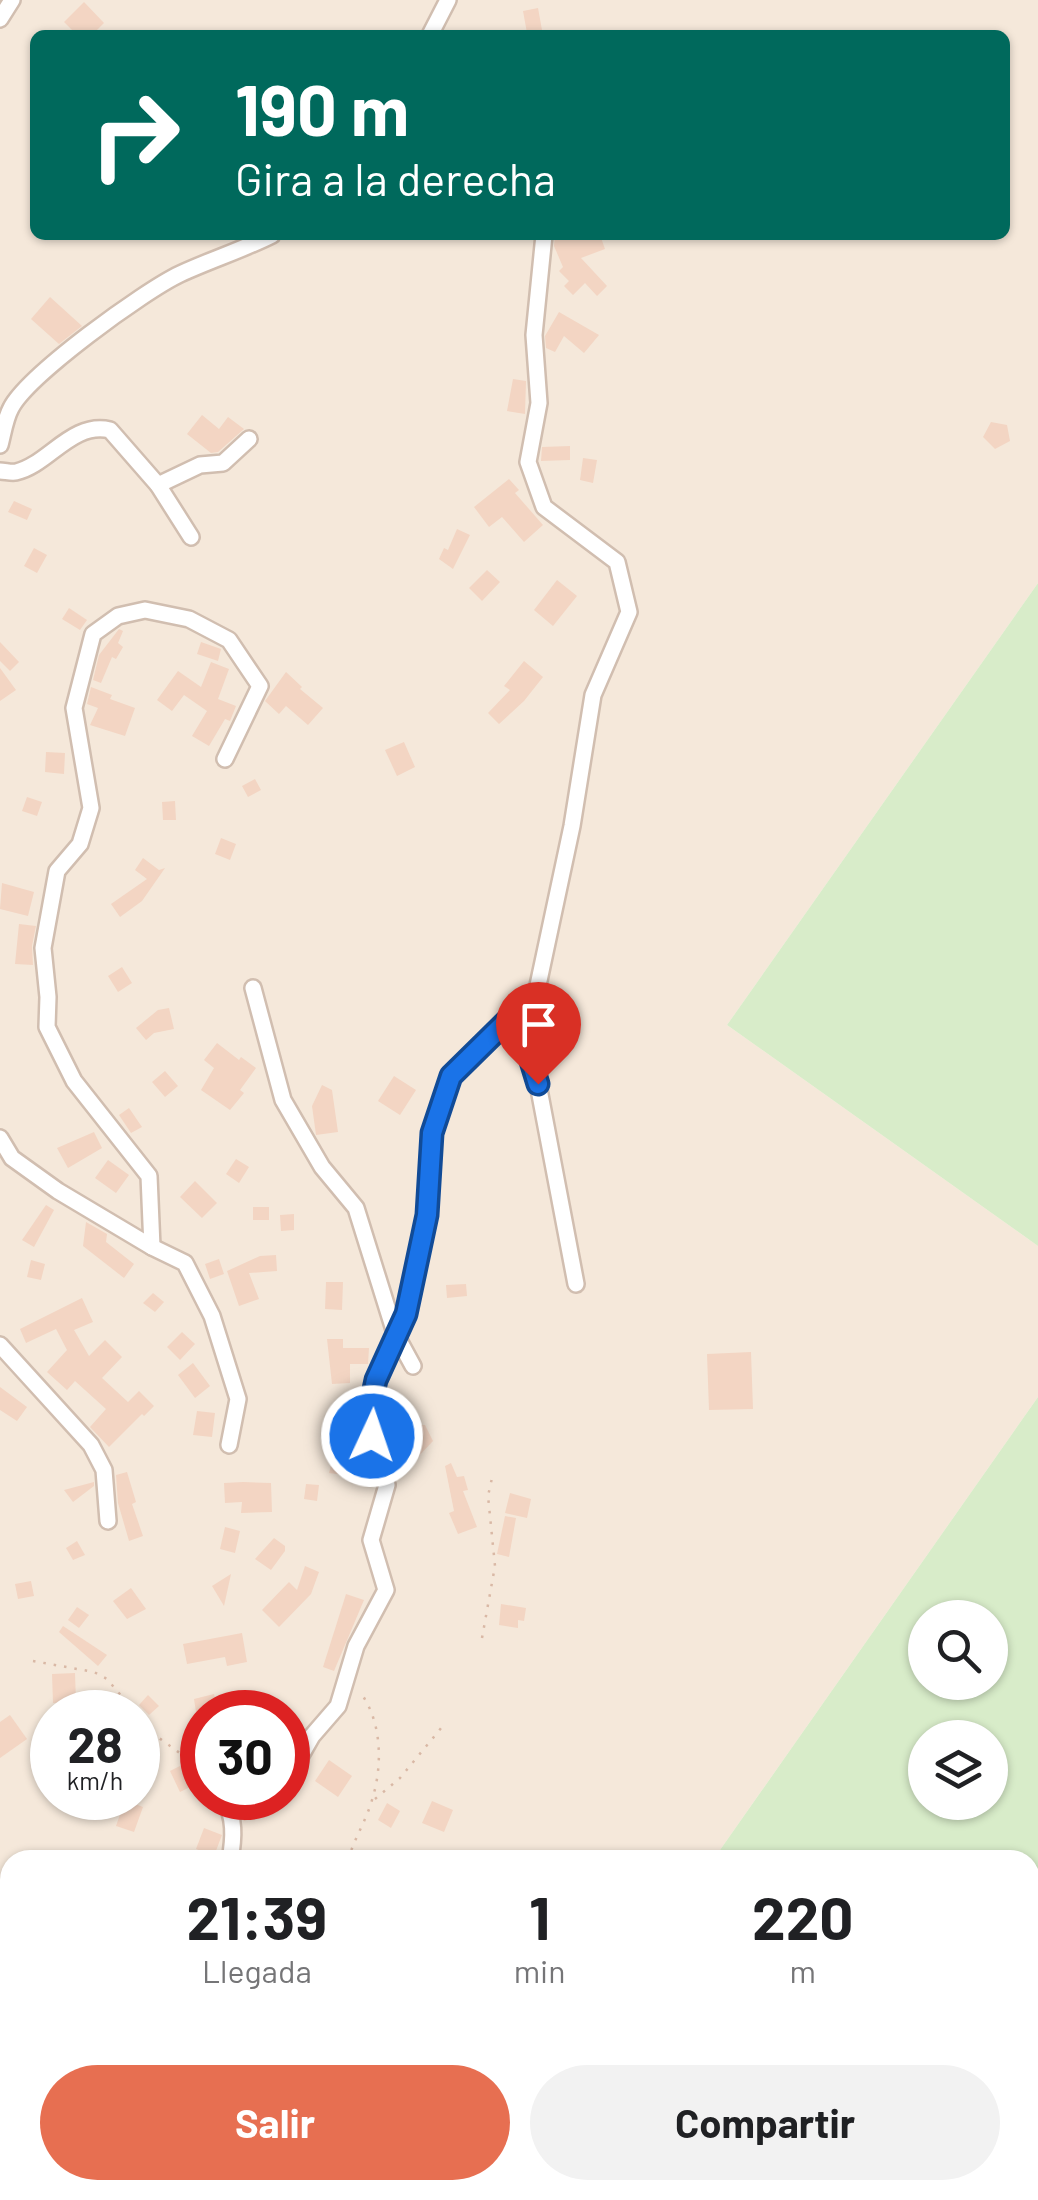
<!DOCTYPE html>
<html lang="es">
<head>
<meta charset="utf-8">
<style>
	body { margin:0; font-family:Barlow,sans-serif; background:#f2f2f2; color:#202124; height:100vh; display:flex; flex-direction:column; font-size:38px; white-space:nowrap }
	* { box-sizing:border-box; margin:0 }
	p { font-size:32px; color:#757577 }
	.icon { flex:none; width:55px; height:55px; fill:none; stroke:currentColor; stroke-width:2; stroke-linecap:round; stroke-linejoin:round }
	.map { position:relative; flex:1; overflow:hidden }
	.side { position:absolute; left:0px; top:1850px; width:1040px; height:350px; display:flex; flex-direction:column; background:#fff; border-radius:30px 30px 0 0; box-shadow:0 2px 8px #0004 }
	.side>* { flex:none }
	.hud { position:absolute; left:30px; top:30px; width:980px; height:210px; border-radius:15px; box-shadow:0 2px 8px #0004; background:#00695c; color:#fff; overflow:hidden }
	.fabs { position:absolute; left:908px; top:1600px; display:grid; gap:20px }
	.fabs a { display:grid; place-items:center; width:100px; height:100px; border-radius:50%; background:#fff; box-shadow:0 2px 8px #0004; font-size:50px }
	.speed { position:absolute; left:30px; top:1690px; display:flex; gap:20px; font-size:50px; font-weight:700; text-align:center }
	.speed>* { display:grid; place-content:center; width:130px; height:130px; border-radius:50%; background:#fff; box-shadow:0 2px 8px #0004; line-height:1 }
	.speed small { font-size:25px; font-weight:400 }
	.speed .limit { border:15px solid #d22; background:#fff; color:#111 }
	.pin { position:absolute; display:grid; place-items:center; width:85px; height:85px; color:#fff; margin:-102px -42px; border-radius:50% 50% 50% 0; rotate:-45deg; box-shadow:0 0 10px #0007 }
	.pin .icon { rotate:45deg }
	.me { position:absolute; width:110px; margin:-55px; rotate:3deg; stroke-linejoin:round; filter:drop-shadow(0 0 8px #0008) }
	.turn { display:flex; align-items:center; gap:35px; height:210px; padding:0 40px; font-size:45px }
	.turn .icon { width:130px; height:130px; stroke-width:2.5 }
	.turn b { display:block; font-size:70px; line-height:85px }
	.eta { display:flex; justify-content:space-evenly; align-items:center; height:170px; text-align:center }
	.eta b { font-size:60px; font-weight:700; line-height:70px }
	.action { display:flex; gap:20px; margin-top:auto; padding:20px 40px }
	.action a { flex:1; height:115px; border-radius:60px; background:#e76f51; color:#fff; font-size:40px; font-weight:700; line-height:115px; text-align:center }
	.action a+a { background:#f2f2f2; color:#202124 }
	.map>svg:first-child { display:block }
</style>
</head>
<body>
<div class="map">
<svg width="1038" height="2200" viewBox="0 0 1038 2200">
	<rect width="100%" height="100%" fill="#fdf6ec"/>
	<path fill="#f5e8da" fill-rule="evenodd" d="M0 0H1038V583L727 1025 1038 1246V1397L713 1860H10V2190H481L474 2200H0ZM35 35H1005V235H35ZM52 1712H138V1798H52ZM202 1712H288V1798H202Z"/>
	<g fill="#d8ecc9" fill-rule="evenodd">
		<path d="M1038 583V1246L727 1025Z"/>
		<path d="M1038 1397V2200H474L481 2190H1030V1860H713ZM925 1618H990V1682H925ZM925 1738H990V1802H925Z"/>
	</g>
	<g fill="#f3d5c3">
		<path d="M84 2 104 23 92 35H77L64 22Z"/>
		<path d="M538 8 542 30 527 33 523 11Z"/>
		<path d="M555 235H600L605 249 581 258 607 286 597 296 585 283 573 295 564 286 569 281 559 271 563 267 554 246Z"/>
		<path d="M50 297 82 326 59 344 31 319Z"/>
		<path d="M559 312 599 335 584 353 564 336 555 352 546 348 545 336Z"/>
		<path d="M513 379 526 381 525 414 507 411Z"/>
		<path d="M202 415 219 429 228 417 244 429 218 452 211 453 187 434Z"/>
		<path d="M991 422 1007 425 1010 441 995 449 983 437Z"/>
		<path d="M570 446V460L541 461 542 447Z"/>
		<path d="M583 458 597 460 593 483 580 480Z"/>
		<path d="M509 479 519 490 515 493 543 525 524 542 502 517 489 527 474 507Z"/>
		<path d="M14 501 32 509 27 520 8 512Z"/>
		<path d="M457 529 470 535 453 569 439 559 444 548 448 550Z"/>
		<path d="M34 548 47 555 37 573 24 566Z"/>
		<path d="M487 570 500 582 482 601 469 588Z"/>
		<path d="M557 580 577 596 553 626 534 610Z"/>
		<path d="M69 608 87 620 80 630 62 619Z"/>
		<path d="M119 629 123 631 118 643 123 647 116 659 112 657 101 683 93 680 99 655Z"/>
		<path d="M0 642 19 662 10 671 0 661Z"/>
		<path d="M201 642 221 649 218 661 197 654Z"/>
		<path d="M524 661 543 677 524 701 499 724 488 713 510 690 504 686Z"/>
		<path d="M211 662 229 669 218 699 236 706 230 721 225 719 209 746 192 736 207 711 184 695 172 711 157 700 178 671 201 687Z"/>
		<path d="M0 668 16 690 0 701Z"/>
		<path d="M286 672 302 687 300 689 323 708 308 725 286 706 279 714 265 701Z"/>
		<path d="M91 687 112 695 110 699 135 708 125 736 90 725 98 708 87 704Z"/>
		<path d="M404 742 415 767 397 776 385 750Z"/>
		<path d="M46 752 65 753 64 774 45 772Z"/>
		<path d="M255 779 261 790 248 797 242 786Z"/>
		<path d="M27 797 42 802 37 816 22 811Z"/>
		<path d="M175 801 176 820H163L162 802Z"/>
		<path d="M221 838 236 844 230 860 215 854Z"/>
		<path d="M143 858 159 870 165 868 142 901 120 917 111 904 147 879 135 870Z"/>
		<path d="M2 883 34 892 28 916 0 909Z"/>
		<path d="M19 924 36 926 32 946 33 965 15 964Z"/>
		<path d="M122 967 132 983 118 992 108 976Z"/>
		<path d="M169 1008 174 1029 154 1033 146 1040 136 1028 158 1010Z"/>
		<path d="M217 1043 239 1060 241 1057 256 1068 240 1090 244 1093 230 1110 201 1090 214 1068 204 1060Z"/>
		<path d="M165 1071 178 1086 165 1097 152 1082Z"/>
		<path d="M394 1076 416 1090 400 1115 378 1101Z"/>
		<path d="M322 1085 332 1090 338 1132 316 1135 312 1106Z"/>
		<path d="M129 1108 142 1127 131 1133 119 1115Z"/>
		<path d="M94 1132 102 1148 68 1168 57 1148Z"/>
		<path d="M236 1159 249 1167 239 1183 226 1174Z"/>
		<path d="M108 1160 129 1175 116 1193 95 1178Z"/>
		<path d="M195 1181 217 1203 202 1218 180 1197Z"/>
		<path d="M46 1205 54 1210 34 1247 22 1240Z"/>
		<rect x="253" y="1207" width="16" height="13"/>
		<path d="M294 1214V1230L281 1231 280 1215Z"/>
		<path d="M86 1222 107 1234 106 1242 134 1264 124 1278 83 1246Z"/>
		<path d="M276 1255 277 1271 249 1273 259 1299 239 1306 227 1271 260 1256Z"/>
		<path d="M219 1259 224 1274 210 1279 205 1264Z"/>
		<path d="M31 1260 45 1264 41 1280 27 1277Z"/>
		<path d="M326 1282H343L342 1310 325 1309Z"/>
		<path d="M466 1284 467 1296 447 1298 446 1285Z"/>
		<path d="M153 1293 164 1302 155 1312 143 1303Z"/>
		<path d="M82 1298 93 1322 74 1330 89 1356 105 1340 122 1357 102 1378 128 1402 139 1391 154 1406 144 1416 142 1414 109 1447 90 1427 106 1409 75 1381 67 1390 47 1372 67 1350 56 1329 26 1343 20 1329Z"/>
		<path d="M182 1332 195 1344 180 1360 167 1347Z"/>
		<path d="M327 1339H343V1348H369L368 1364H350V1383L332 1384Z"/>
		<path d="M751 1352 753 1409 709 1410 707 1354Z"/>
		<path d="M193 1363 210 1386 195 1398 178 1375Z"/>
		<path d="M0 1387 27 1407 17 1421 0 1410Z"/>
		<path d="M197 1411 215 1413 212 1437 193 1435Z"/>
		<path d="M425 1425 433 1441 415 1460 399 1426Z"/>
		<path d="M334 1454 348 1458 344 1475 329 1473Z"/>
		<path d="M451 1463 457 1477 464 1476 468 1490 463 1491 477 1527 458 1534 449 1513 454 1511 445 1466Z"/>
		<path d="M127 1472 136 1502 132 1504 143 1536 129 1541 118 1503 116 1475Z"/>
		<path d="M94 1482V1486L73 1502 64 1490Z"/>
		<path d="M243 1482 271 1483 272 1512 241 1513 242 1502 225 1503 224 1483Z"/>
		<path d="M306 1484 319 1485 317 1501 304 1499Z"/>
		<path d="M510 1493 531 1499 527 1518 505 1513Z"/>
		<path d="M505 1516 516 1518 509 1557 497 1554Z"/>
		<path d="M225 1527 240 1531 235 1553 220 1549Z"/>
		<path d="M274 1538 285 1546V1551L271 1570 255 1559Z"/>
		<path d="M77 1541 85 1555 73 1560 66 1548Z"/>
		<path d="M305 1566 319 1572 311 1594 279 1627 262 1610 289 1582 297 1590Z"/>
		<path d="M231 1574 224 1606 212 1586Z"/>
		<path d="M31 1581 34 1596 18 1599 15 1584Z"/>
		<path d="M131 1588 146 1609 127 1619 113 1601Z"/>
		<path d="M346 1594 364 1600 334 1671 323 1667Z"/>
		<path d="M501 1604 526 1608 524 1621 518 1620V1628L499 1625Z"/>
		<path d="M77 1607 89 1615 79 1628 68 1620Z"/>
		<path d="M63 1626 107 1655 98 1666 59 1632Z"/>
		<path d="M242 1633 247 1662 227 1666 225 1657 187 1664 183 1644Z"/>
		<path d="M75 1673 76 1702 53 1703 52 1674Z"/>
		<path d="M214 1694 218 1712H196L194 1699Z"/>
		<path d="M148 1695 159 1706 149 1715 139 1705Z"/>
		<path d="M10 1715 27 1739 0 1758V1722Z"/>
		<path d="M202 1755V1781L180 1792 170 1771Z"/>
		<path d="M329 1760 352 1776 338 1797 315 1781Z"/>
		<path d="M236 1798H250L258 1816 244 1821Z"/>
		<path d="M125 1800 143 1807 134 1832 116 1826Z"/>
		<path d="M432 1801 453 1810 444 1832 422 1823Z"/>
		<path d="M387 1803 400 1811 391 1828 378 1820Z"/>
		<path d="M204 1828 222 1835 214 1856 196 1849Z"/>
	</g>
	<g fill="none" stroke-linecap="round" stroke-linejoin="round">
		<g stroke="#d1beb0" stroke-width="20">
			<g id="street">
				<path d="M0 19 12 0"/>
				<path d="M430 35 448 0"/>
				<path d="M544 235 534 335 539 403 528 462 544 507 617 562 629 612 593 695 572 826 537 990 516 1012 538 1084 576 1284"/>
				<path d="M0 445C3 434 5 419 11 408 28 375 144 291 180 274 210 260 242 250 272 235"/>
				<path d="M0 471C5 471 11 473 16 472 48 465 72 421 110 430L158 485 191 537"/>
				<path d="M158 485 200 465 223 463 249 439"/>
				<path d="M253 988 283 1100 322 1167 356 1208 395 1333 413 1366"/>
				<path d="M0 1138 12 1158 58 1191 152 1247 185 1263 212 1316 238 1399 229 1445"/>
				<path d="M152 1247 149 1176 74 1081 47 1027 48 997 43 948 57 871 80 844 91 808 74 708 93 634 118 616 145 610 189 619 229 640 260 686 225 759"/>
				<path d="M0 1345 91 1445 104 1470 108 1521"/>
				<path d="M288 1771 296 1764 312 1736 338 1706 356 1646 386 1590 371 1540 387 1485 372 1437 370 1408 376 1380 406 1314 427 1215 432 1133 451 1076 516 1012"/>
				<path d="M224 1798C235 1818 234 1837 230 1860"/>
				<path d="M168 2200 171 2190"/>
			</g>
		</g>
		<g stroke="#d9b8a5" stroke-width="2.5" stroke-dasharray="2.5 8" stroke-linecap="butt">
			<path d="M482 1638 495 1566 488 1496 492 1478"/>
			<path d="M33 1661 94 1672 107 1679 135 1712"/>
			<path d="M111 1712 119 1699"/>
			<path d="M138 1716 159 1738 202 1769"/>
			<path d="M375 1799 400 1778 442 1727"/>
			<path d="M112 1805 113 1798"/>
			<path d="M348 1860C354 1839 366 1821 372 1800 383 1765 382 1721 360 1692"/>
		</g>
		<use href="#street" stroke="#fff" stroke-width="15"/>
	</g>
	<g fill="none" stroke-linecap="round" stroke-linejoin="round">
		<g stroke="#114b97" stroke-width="25">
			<path id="route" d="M372 1436 370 1408 376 1380 406 1314 427 1215 432 1133 451 1076 516 1012 538 1084"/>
		</g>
		<use href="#route" stroke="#1a73e8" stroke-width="18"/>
	</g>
</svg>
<div class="fabs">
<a><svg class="icon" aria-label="search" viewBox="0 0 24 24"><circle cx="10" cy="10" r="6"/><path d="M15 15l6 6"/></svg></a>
<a><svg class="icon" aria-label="layers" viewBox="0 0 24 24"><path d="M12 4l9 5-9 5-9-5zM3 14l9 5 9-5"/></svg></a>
</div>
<div class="speed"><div>28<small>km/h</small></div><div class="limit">30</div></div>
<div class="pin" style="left:538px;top:1084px;background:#d93025"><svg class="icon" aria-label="arrive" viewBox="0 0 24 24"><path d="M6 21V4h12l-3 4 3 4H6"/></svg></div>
<svg class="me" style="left:372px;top:1436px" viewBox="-20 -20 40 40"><circle r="17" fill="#1a73e8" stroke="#fff" stroke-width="3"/><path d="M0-11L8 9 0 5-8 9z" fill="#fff"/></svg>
<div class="hud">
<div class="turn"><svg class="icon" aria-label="right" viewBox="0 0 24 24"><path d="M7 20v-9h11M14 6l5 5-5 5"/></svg><div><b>190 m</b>Gira a la derecha</div></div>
</div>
<section class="side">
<div class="eta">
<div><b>21:39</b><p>Llegada</p></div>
<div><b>1</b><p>min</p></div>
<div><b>220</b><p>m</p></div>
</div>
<div class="action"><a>Salir</a><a>Compartir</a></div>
</section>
</div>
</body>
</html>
